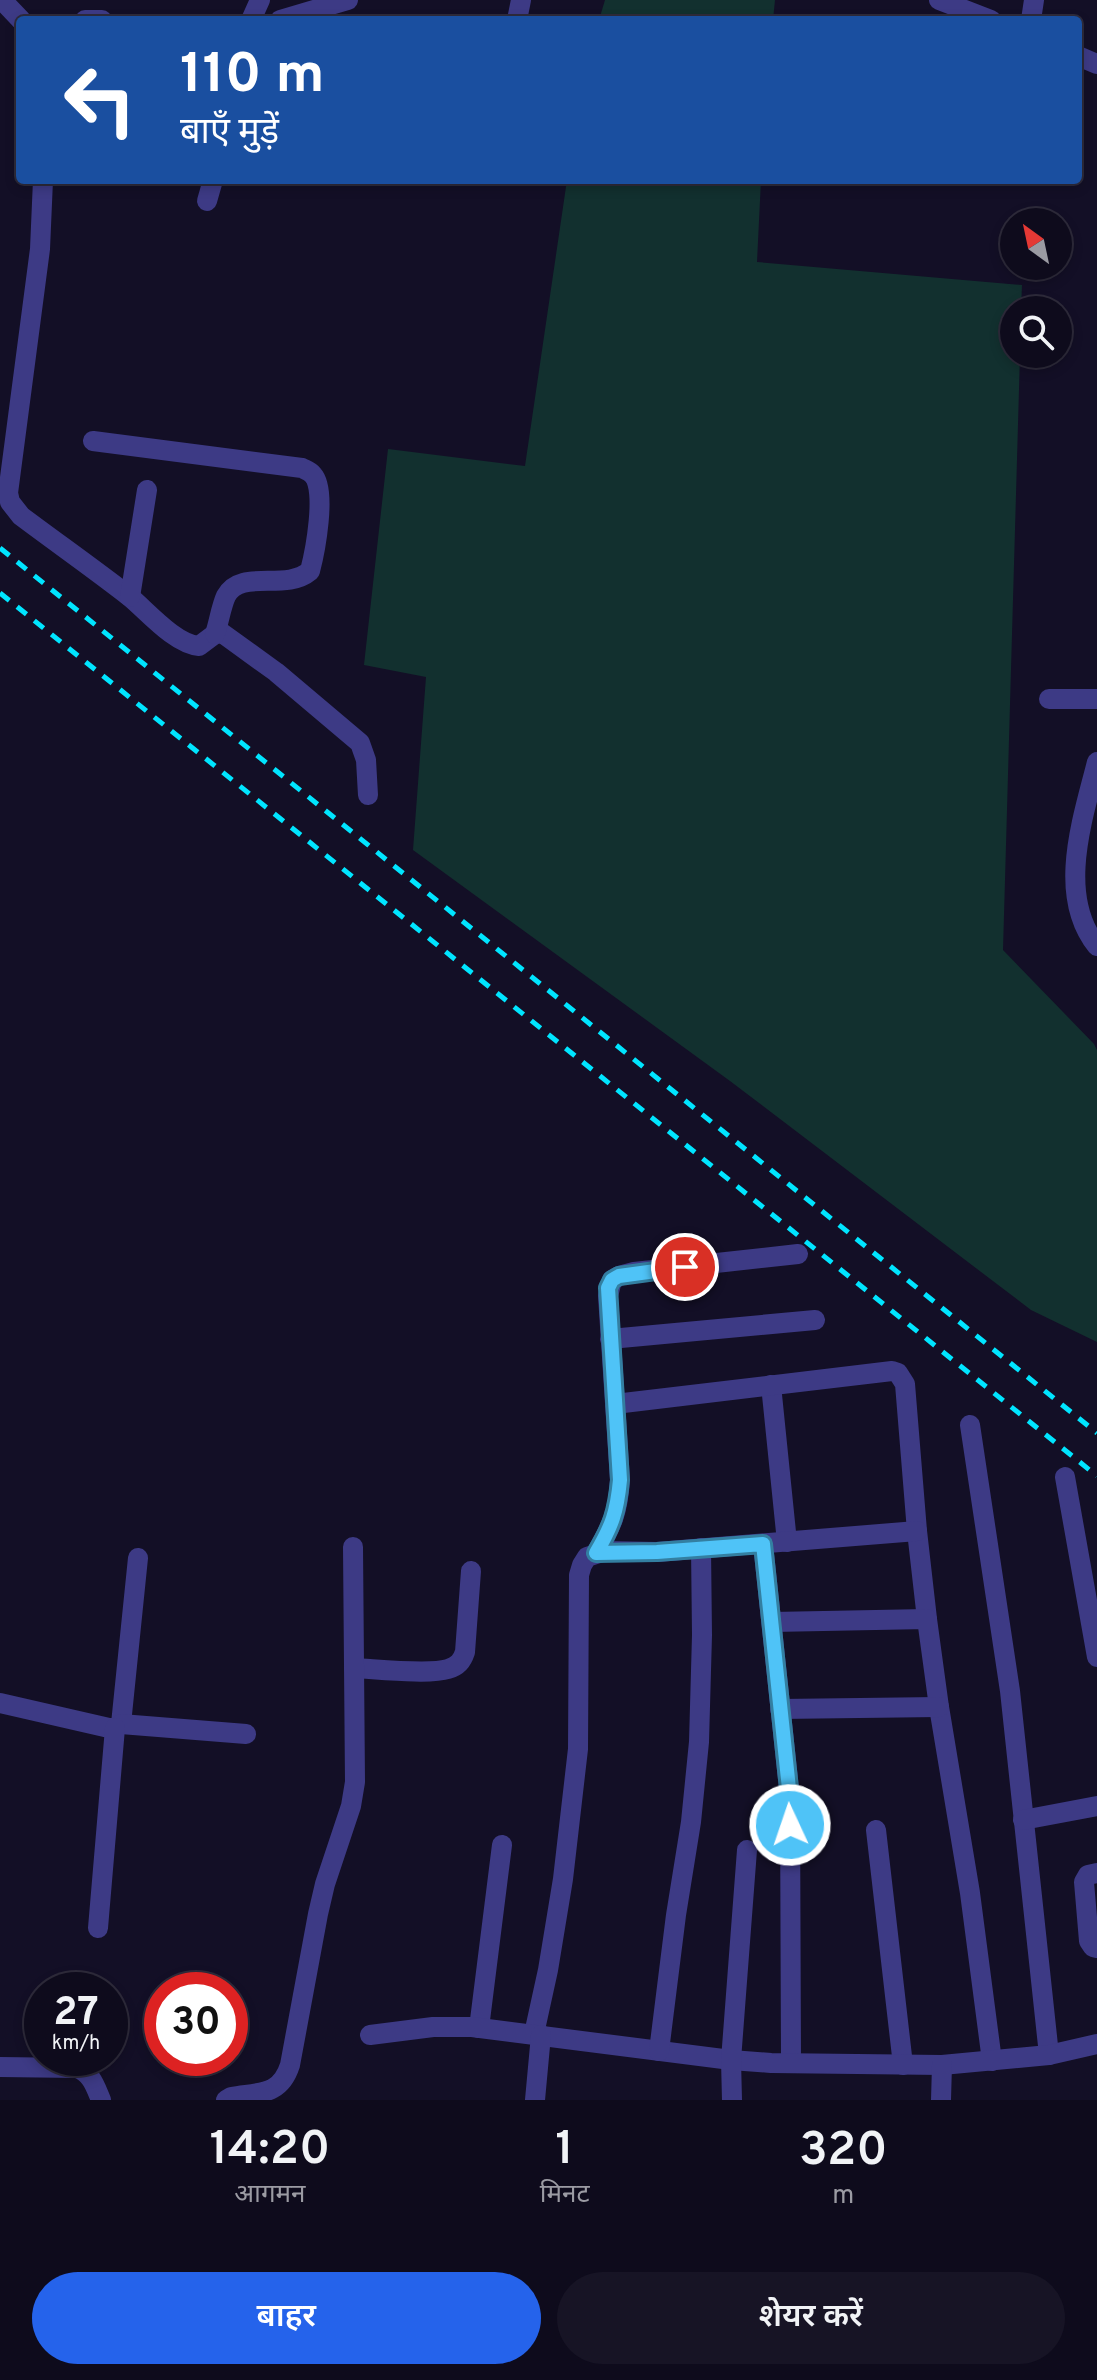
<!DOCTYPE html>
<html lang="hi">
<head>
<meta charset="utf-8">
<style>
	body { margin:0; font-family:Overpass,"Noto Sans Devanagari",sans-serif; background:#171425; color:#f1f3f6; height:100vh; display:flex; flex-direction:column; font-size:30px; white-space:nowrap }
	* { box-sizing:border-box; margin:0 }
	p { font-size:26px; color:#9b9ba3 }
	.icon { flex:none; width:44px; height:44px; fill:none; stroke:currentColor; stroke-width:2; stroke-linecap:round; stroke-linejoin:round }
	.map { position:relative; height:2100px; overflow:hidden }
	.drawer { display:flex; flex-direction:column; background:#0e0b1c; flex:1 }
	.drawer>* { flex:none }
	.top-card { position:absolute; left:16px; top:16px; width:1066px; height:168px; border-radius:8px; box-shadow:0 4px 12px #0003,0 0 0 2px #2e2b3b; background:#1a4fa0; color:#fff; overflow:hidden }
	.needle { width:52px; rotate:327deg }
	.buttons { position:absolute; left:1000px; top:208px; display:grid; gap:16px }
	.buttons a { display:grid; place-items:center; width:72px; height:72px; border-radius:50%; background:#0e0b1c; box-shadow:0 4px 12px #0003,0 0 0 2px #2e2b3b; font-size:40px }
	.speed { position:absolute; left:24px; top:1972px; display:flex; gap:16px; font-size:40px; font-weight:700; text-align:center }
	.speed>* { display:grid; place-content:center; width:104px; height:104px; border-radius:50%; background:#0e0b1c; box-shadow:0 4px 12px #0003,0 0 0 2px #2e2b3b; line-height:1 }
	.speed small { font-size:20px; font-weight:400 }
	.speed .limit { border:12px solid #d22; background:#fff; color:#111 }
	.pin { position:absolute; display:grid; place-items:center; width:68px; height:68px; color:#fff; margin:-34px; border:4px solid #fff; border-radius:50%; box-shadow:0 2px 8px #0007 }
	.me { position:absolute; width:88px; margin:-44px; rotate:357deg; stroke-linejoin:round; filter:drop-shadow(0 0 6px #0008) }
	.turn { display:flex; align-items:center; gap:28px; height:168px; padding:0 32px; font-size:36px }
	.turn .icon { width:104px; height:104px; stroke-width:2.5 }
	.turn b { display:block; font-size:56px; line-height:68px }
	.eta { display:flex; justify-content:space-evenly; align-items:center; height:136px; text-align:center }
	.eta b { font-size:48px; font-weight:600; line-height:56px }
	.action { display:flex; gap:16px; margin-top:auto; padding:16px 32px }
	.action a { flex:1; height:92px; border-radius:48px; background:#2563eb; color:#fff; font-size:32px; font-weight:600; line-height:92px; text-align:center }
	.action a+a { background:#171425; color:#f1f3f6 }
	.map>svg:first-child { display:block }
</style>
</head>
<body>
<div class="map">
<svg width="1097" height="2100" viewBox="0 0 1097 2100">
	<rect width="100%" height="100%" fill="#130f26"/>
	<g fill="#12302f">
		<path d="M605 0H775L773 20H599Z"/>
		<path d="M567 180H761L757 262 1022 285 1021 310H1014V354H1020L1003 950 1094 1044 1097 1050V1342L1031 1310 730 1081 413 850 426 677 364 665 388 449 525 466Z"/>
	</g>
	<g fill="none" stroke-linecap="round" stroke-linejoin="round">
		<g stroke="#3d3a85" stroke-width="20">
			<path d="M2 0 21 20"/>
			<path d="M939 0 991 20"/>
			<path d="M85 20H102"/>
			<path d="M251 20 260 0"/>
			<path d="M280 20 348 0"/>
			<path d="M517 20 521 0"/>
			<path d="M1031 20 1034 0"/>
			<path d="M1078 56 1097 64"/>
			<path d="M43 180 40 249 8 493 10 502 21 516C57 543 94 569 130 597 148 612 175 644 199 646L215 634 222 633 276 672 360 743 366 760 368 795"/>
			<path d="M207 201 213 180"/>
			<path d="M93 441 302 468C306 470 310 471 313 475 327 490 315 552 310 571 285 592 241 568 226 596 221 607 219 622 215 634"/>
			<path d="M130 597 147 490"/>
			<path d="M1049 699H1097"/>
			<path d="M1097 762C1083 818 1056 895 1097 946"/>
			<path d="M610 1339 815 1320"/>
			<path d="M771 1385 787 1542"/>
			<path d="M615 1404 892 1371 898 1373 905 1384 917 1531 927 1619"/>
			<path d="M970 1425 1010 1691 1049 2055"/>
			<path d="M1065 1477 1097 1657"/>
			<path d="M763 1544 790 1798 791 2063"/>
			<path d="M596 1553C612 1526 618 1512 620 1480L608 1296 612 1280 619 1276 634 1272 798 1254"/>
			<path d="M772 1622 927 1619 939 1707 970 1893 992 2061"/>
			<path d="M354 1668C376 1669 429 1675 448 1669 458 1666 462 1661 465 1652L471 1571"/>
			<path d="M0 1703 109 1728H115L121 1724 138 1558"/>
			<path d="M780 1709 939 1707"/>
			<path d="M121 1724 246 1734"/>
			<path d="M1023 1820 1097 1806"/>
			<path d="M876 1830 903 2065"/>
			<path d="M1097 1873 1088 1875 1084 1882 1089 1941 1093 1947 1097 1948"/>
			<path d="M98 1928 115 1728"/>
			<path d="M479 2028 502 1845"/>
			<path d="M534 2034 548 1970 563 1879 578 1749 579 1575 582 1565 587 1557 605 1551 657 1552 917 1531"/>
			<path d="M370 2035 433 2027H472L731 2060 771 2063 942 2065 1049 2055 1097 2044"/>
			<path d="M659 2051 676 1915 691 1822 699 1742 702 1635 701 1548"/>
			<path d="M0 2067 77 2068C92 2074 95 2086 101 2100"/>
			<path d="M226 2100 231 2097C260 2092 280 2096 290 2065L318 1914 325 1884 351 1806 355 1782 353 1547"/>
			<path d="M535 2100 541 2035"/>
			<path d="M732 2100 731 2060 747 1850"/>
			<path d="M941 2100 942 2065"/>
		</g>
		<g stroke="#00e5ff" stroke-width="5" stroke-dasharray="12 10" stroke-linecap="butt">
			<path d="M0 548 1097 1433"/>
			<path d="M0 593 1097 1476"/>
		</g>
	</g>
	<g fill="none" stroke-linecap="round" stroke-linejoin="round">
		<g stroke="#337fa1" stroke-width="20">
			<path id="route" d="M685 1267 619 1276 612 1280 608 1288 620 1480C617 1512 612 1526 596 1553L657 1552 763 1544 790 1798V1825"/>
		</g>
		<use href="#route" stroke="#4fc3f7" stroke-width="14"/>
	</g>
</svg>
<div class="buttons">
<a><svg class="needle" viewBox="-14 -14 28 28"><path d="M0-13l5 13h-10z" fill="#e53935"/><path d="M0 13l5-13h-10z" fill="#9b9ba3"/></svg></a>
<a><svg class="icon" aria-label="search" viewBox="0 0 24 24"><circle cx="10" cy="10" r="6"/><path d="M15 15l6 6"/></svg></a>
</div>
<div class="speed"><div>27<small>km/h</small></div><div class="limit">30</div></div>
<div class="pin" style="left:685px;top:1267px;background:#d93025"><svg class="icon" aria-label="arrive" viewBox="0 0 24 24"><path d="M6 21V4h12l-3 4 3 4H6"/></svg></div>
<svg class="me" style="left:790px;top:1825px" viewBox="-20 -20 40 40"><circle r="17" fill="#4fc3f7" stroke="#fff" stroke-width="3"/><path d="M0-11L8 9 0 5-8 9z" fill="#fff"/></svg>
<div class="top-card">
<div class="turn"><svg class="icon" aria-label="left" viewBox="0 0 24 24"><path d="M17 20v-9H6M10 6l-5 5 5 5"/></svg><div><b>110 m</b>बाएँ मुड़ें</div></div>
</div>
</div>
<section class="drawer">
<div class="eta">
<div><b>14:20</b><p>आगमन</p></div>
<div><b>1</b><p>मिनट</p></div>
<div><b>320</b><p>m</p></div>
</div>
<div class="action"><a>बाहर</a><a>शेयर करें</a></div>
</section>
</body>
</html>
